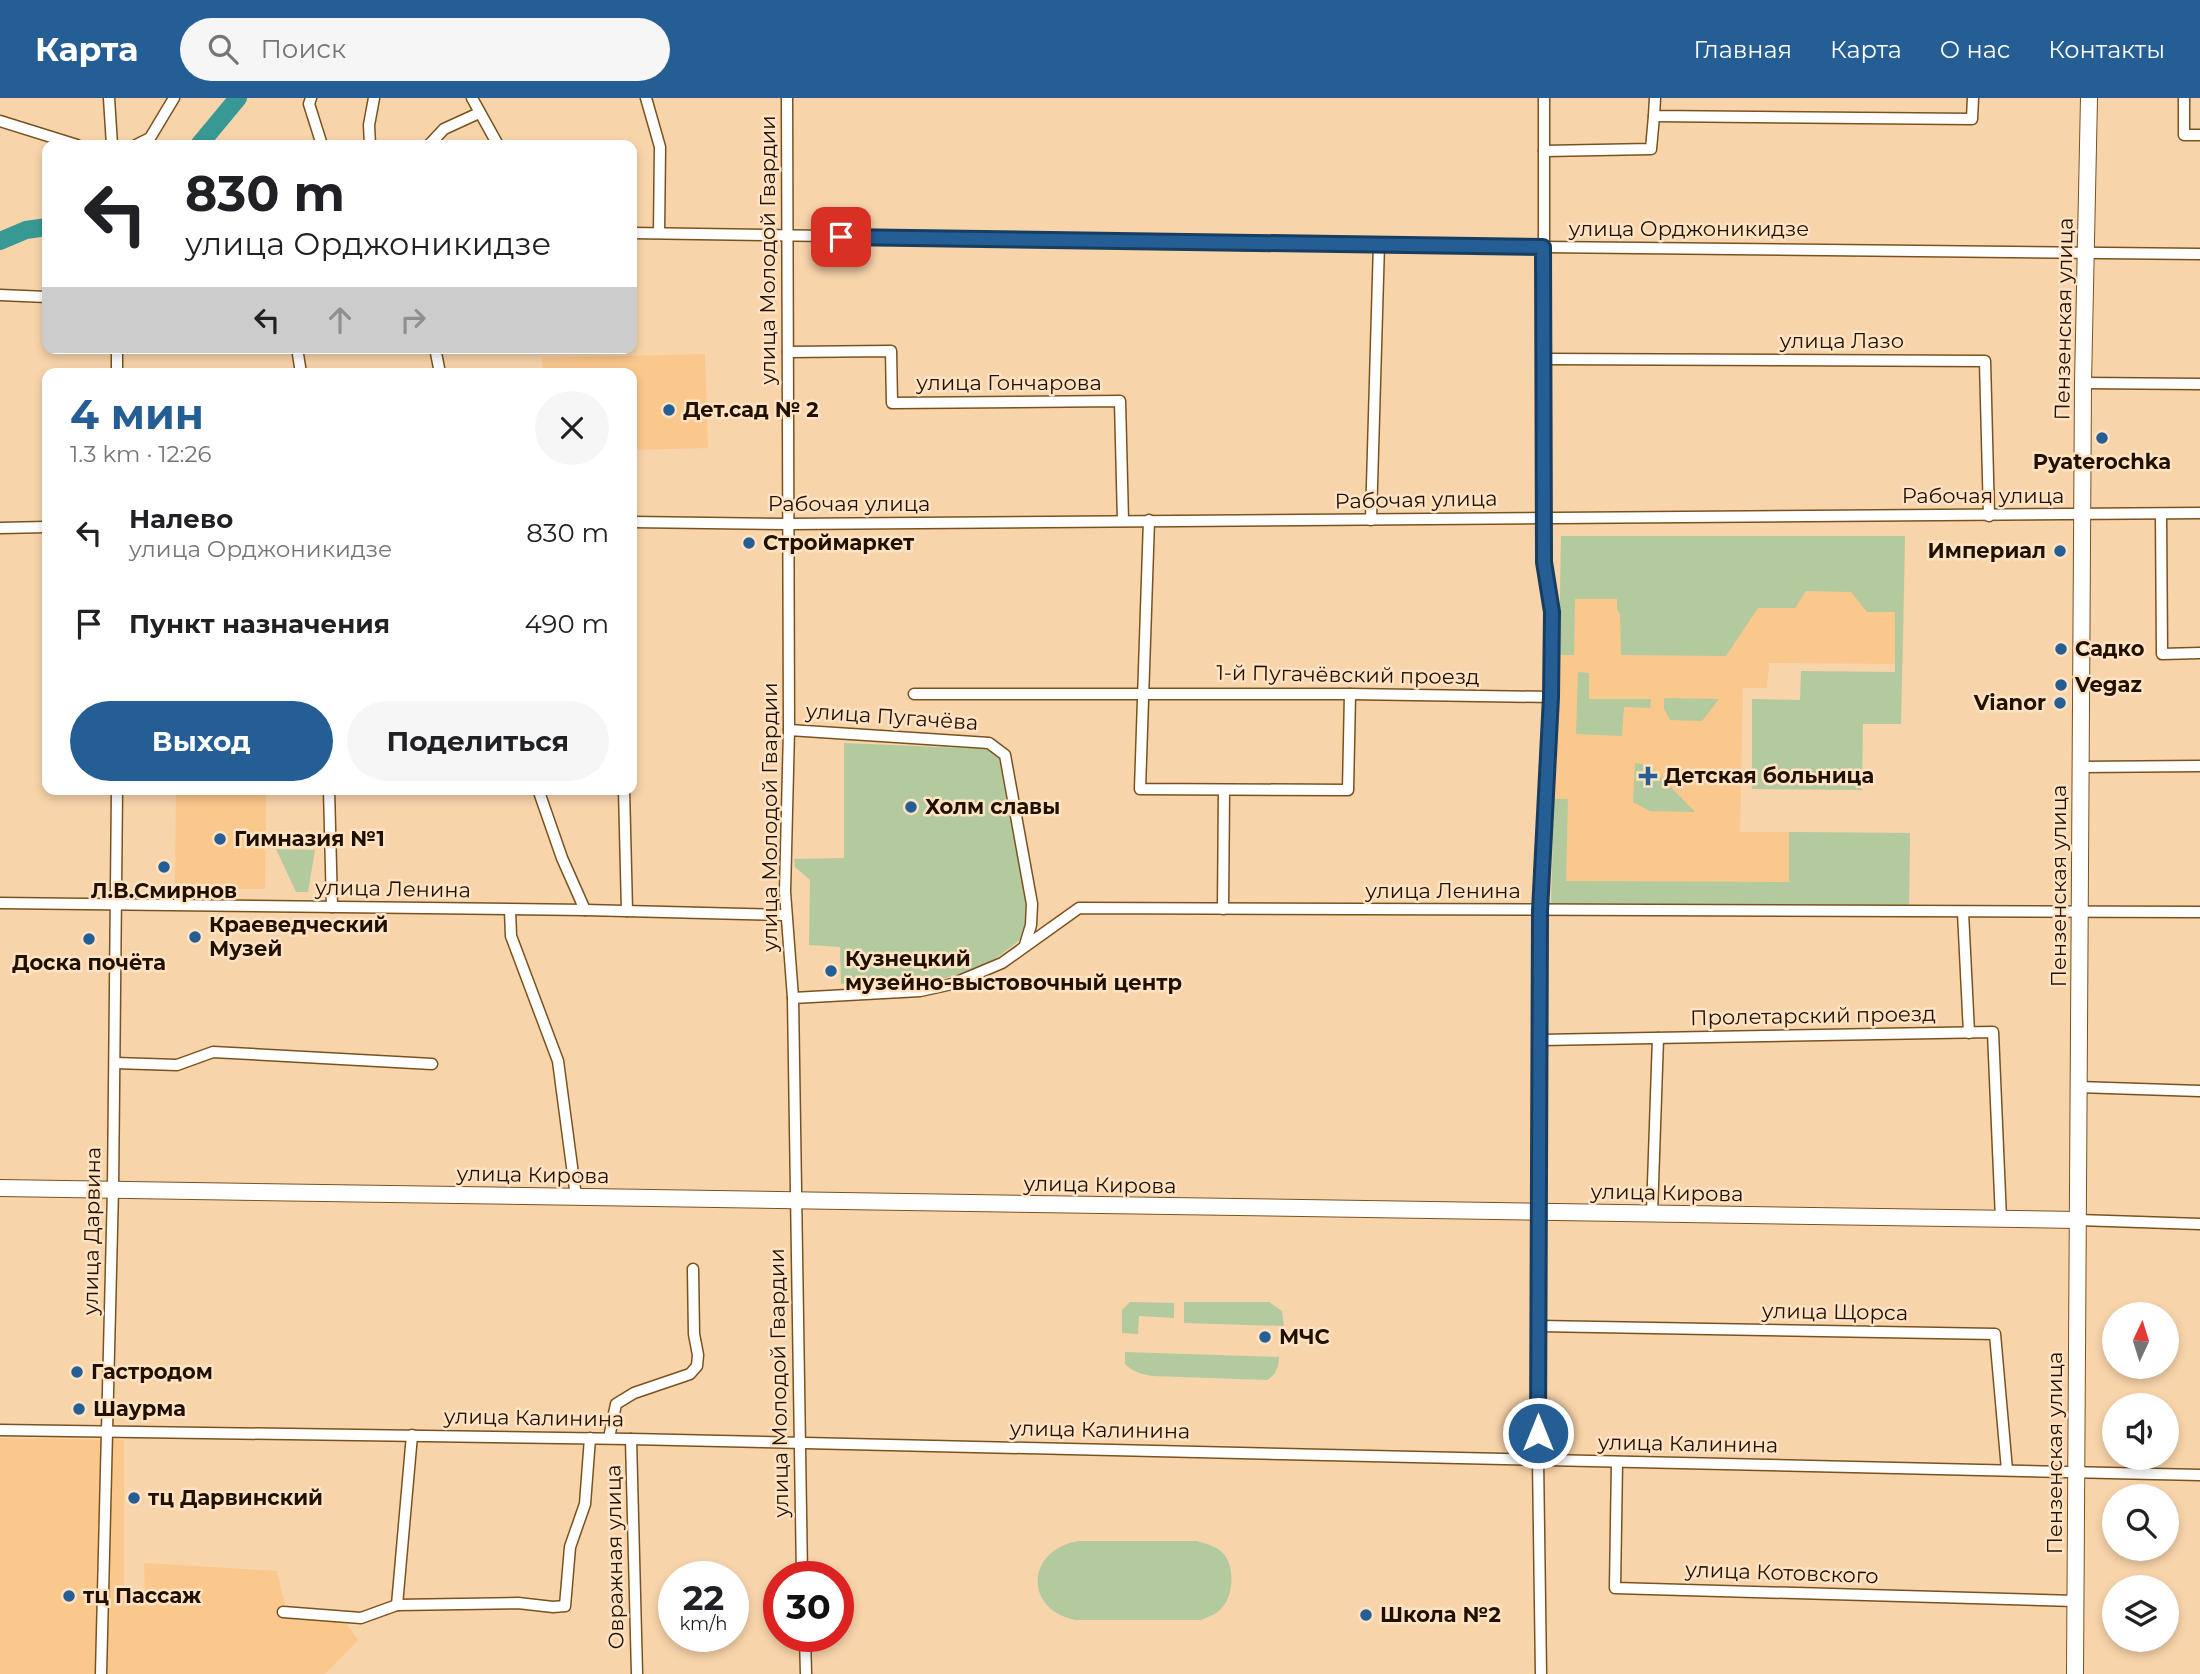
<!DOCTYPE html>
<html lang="ru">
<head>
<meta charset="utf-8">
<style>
	body { margin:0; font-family:Montserrat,sans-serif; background:#f6f6f6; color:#202124; height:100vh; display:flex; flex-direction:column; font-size:26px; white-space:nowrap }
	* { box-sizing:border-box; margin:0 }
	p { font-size:23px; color:#757577 }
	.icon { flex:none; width:38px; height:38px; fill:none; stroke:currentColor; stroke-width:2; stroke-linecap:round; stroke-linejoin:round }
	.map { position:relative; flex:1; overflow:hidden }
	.sheet { position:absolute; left:42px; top:270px; width:595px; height:427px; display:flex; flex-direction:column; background:#fff; border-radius:14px; box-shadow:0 4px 10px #0003 }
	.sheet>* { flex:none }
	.banner { position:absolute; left:42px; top:42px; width:595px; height:214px; border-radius:14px; box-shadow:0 4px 10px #0003; background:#fff; color:#202124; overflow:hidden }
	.needle { width:46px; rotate:4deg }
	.buttons { position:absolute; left:2102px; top:1204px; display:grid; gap:14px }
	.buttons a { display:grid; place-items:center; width:77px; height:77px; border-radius:50%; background:#fff; box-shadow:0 4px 10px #0003; font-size:35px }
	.speed { position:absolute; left:658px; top:1463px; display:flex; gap:14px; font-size:35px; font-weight:700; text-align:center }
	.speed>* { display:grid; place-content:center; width:91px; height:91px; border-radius:50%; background:#fff; box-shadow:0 4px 10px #0003; line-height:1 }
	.speed small { font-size:18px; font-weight:400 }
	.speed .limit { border:10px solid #d22; background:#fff; color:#111 }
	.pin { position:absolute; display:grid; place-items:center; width:60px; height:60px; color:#fff; margin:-30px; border-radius:14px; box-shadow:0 4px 10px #0006 }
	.me { position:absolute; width:77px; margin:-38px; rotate:0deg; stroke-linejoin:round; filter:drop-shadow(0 0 5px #0008) }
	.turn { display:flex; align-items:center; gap:24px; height:147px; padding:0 28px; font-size:32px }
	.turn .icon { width:91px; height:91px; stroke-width:2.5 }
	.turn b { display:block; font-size:49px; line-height:60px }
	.lanes { display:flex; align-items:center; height:66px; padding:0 28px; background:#0003; justify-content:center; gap:35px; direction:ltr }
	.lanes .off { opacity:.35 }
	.round { display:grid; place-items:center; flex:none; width:74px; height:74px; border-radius:37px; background:#f6f6f6 }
	.overview { display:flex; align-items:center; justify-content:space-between; height:119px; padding:0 28px }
	h1 { font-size:42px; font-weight:700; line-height:52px; color:#245e95 }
	.primary-button { display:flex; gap:14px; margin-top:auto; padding:14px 28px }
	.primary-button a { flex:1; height:80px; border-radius:42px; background:#245e95; color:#fff; font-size:28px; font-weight:700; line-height:80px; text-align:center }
	.primary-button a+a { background:#f6f6f6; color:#202124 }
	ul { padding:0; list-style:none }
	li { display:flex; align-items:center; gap:21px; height:91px; padding:0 28px }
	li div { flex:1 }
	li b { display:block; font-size:26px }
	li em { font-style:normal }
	header { display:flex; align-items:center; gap:42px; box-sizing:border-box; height:98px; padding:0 35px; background:#245e95; color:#fff }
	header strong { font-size:33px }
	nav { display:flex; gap:38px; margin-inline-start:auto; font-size:24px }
	.search { width:490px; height:63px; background:#f6f6f6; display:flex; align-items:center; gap:18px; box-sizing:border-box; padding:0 24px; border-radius:38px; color:#757577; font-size:26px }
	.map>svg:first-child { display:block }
</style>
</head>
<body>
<header>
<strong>Карта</strong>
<div class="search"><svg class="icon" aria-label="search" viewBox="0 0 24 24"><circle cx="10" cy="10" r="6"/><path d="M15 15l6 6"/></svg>Поиск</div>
<nav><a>Главная</a><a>Карта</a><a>О нас</a><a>Контакты</a></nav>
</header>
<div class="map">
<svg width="2200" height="1576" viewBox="0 0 2200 1576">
	<rect width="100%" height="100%" fill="#f8d4aa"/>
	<g fill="#fac78c">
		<path d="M705 256 708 350 632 352V275H543L542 260Z"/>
		<path d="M1561 438H1905L1903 566 1769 565 1767 590H1743L1740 734 1910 735 1909 808 1551 806 1558 622Z"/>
		<path d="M176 691H266L265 791 175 790Z"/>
		<path d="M0 1340 124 1342V1498H145L144 1465 277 1473 287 1515 342 1519 358 1542 325 1576H0Z"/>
	</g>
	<g fill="#b3ca9f">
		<path d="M1561 438H1905L1901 626H1863L1862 692 1752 691V601L1800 602 1801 573 1895 574V514H1867L1851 494 1806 493 1795 510H1758L1726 558 1621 557 1620 516 1617 511V501H1575L1574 557H1559Z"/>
		<path d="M1578 574 1589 575V601H1651L1650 610 1624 609 1622 638 1576 636Z"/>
		<path d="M1664 600 1719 601 1702 623 1670 622 1664 611Z"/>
		<path d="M844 645 987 651 999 660 1026 802 1025 827 1020 842 984 869 931 884 841 886 840 849 809 847 810 782 795 769 794 761 844 760Z"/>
		<path d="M1635 665 1649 667 1695 714 1650 713 1633 704Z"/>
		<path d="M1554 701H1568L1566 783 1789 784V734L1910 735 1909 808 1551 806Z"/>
		<path d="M276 751 315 752 308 794H296Z"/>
		<path d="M1130 1204 1174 1205V1220L1139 1218 1138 1236 1122 1235V1212Z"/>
		<path d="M1184 1204H1269L1282 1213 1284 1228 1184 1225Z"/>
		<path d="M1125 1254 1279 1259C1279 1269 1276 1277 1267 1282L1152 1278C1141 1276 1133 1274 1125 1266Z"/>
		<path d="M1079 1443H1197C1207 1446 1220 1449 1226 1459 1235 1474 1233 1500 1220 1512 1215 1517 1207 1519 1201 1522H1076C1023 1512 1026 1451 1079 1443Z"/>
	</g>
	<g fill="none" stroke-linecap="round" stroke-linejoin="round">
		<g stroke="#389893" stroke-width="18">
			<path d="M199 47 238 0"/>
			<path d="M0 143 26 132 47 129"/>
		</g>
		<g stroke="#7a521e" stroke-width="13">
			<g id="street">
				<path d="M109 0 112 47"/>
				<path d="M311 0 309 6 322 47"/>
				<path d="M472 0 498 47"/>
				<path d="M646 0 660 49 659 135"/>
				<path d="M787 0 789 632 785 794 793 900 802 1479"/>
				<path d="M1655 0 1654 18 1972 21 1973 0"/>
				<path d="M2184 0V37H2200"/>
				<path d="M0 23 77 47"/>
				<path d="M136 47 150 40 174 0"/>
				<path d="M370 47 369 27 374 0"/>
				<path d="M429 47 444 31 479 15"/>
				<path d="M1544 53 1651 51 1654 18"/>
				<path d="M632 135 1543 149 2200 156"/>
				<path d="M0 197 47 199"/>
				<path d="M117 250V275"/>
				<path d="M297 250 301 275"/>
				<path d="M435 250 440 275"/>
				<path d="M788 254 891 253 892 305 1120 303 1123 423"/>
				<path d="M1543 261 1985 263 1989 418"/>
				<path d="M2083 285 2200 286"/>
				<path d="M2161 416 2162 556 2200 555"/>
				<path d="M1149 422 1140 691 1348 692 1350 596"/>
				<path d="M1371 422 1379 145"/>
				<path d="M632 424 788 426 2200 415"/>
				<path d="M0 430 47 429"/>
				<path d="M914 596H1350L1551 599"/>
				<path d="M789 632 989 645 1005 657 1032 806 1031 827 1025 847"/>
				<path d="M2080 669 2200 668"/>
				<path d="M329 691 332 809"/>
				<path d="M538 691 562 760 585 812"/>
				<path d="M624 691 627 813"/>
				<path d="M0 805 585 812 786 817"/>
				<path d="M1223 811 1224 692"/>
				<path d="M510 812 511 838 558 963 576 1099"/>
				<path d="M1963 814 1969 935"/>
				<path d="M793 900 920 893 952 886 1002 865 1079 810 2200 814"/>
				<path d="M1540 942 1993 934 2001 1121"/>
				<path d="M115 965 177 967 213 954 432 966"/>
				<path d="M2078 989 2200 993"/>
				<path d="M1652 1115 1658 940"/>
				<path d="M2078 1122 2200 1126"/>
				<path d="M1539 1228 1995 1236 2007 1372"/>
				<path d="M0 1332 631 1341 2200 1377"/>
				<path d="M609 1340 616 1306 634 1295 690 1276 697 1268 698 1257 694 1236 693 1171"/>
				<path d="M631 1341 637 1576"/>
				<path d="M1617 1364 1615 1490 2075 1503"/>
				<path d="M397 1507 412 1337"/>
				<path d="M283 1514 361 1520 397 1507 518 1505 553 1509 565 1508 570 1449 585 1406 590 1340"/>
				<path d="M805 1538 806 1576"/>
				<path d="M101 1576 113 1091 117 691"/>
				<path d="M1541 1576 1538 1361 1540 813 1551 599 1552 514 1544 464V0"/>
			</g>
		</g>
		<g stroke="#7a521e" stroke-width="18">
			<g id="secondary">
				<path d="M0 1090 2078 1122"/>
				<path d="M2075 1576 2083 285 2089 0"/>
			</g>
		</g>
		<use href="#street" stroke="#fff" stroke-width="10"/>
		<use href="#secondary" stroke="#fff" stroke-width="16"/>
	</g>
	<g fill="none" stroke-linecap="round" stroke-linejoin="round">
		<g stroke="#173d61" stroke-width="18">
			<path id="route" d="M841 139 1543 149 1544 464 1552 514 1551 599 1540 813 1538 1335"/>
		</g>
		<use href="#route" stroke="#245e95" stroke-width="12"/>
	</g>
	<g fill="#245e95" stroke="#ffe3c3" stroke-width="2.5">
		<circle cx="669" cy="312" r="7"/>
		<circle cx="2102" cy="340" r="7"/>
		<circle cx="749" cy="445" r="7"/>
		<circle cx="2060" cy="453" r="7"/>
		<circle cx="2061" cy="551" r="7"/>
		<circle cx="2061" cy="587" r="7"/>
		<circle cx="2060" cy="605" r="7"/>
		<path d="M1644.5 667.5h7v7h7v7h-7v7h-7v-7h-7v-7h7z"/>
		<circle cx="911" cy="709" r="7"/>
		<circle cx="220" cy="741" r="7"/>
		<circle cx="164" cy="769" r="7"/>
		<circle cx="195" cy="839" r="7"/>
		<circle cx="89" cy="841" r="7"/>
		<circle cx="831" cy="873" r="7"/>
		<circle cx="1265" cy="1239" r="7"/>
		<circle cx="77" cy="1274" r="7"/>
		<circle cx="79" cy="1311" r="7"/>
		<circle cx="134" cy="1400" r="7"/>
		<circle cx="69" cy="1498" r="7"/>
		<circle cx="1366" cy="1517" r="7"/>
	</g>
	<g text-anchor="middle" stroke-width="5" stroke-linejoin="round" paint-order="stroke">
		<g font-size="21" fill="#201000" stroke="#ffe3c3">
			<text x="1689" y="138">улица Орджоникидзе</text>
			<text transform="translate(768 152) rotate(-90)" y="7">улица Молодой Гвардии</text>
			<text transform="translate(2064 221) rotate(-89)" y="7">Пензенская улица</text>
			<text x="1842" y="250">улица Лазо</text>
			<text x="1009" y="292">улица Гончарова</text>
			<text x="1983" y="405">Рабочая улица</text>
			<text transform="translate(1416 402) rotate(-1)" y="7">Рабочая улица</text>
			<text x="849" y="413">Рабочая улица</text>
			<text transform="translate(1348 577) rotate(1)" y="7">1-й Пугачёвский проезд</text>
			<text transform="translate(892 619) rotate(4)" y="7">улица Пугачёва</text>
			<text transform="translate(770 719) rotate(-90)" y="7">улица Молодой Гвардии</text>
			<text transform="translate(2059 788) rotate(-90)" y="7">Пензенская улица</text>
			<text transform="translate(393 791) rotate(1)" y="7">улица Ленина</text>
			<text x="1443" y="800">улица Ленина</text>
			<text transform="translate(1813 918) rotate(-1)" y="7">Пролетарский проезд</text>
			<text transform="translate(533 1077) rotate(1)" y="7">улица Кирова</text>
			<text transform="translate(1100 1087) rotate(1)" y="7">улица Кирова</text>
			<text transform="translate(1667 1095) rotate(1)" y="7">улица Кирова</text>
			<text transform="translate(92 1133) rotate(-89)" y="7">улица Дарвина</text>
			<text transform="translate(1835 1214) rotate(1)" y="7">улица Щорса</text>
			<text transform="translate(779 1285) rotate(-91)" y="7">улица Молодой Гвардии</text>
			<text transform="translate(534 1320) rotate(1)" y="7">улица Калинина</text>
			<text transform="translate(1100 1332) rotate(1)" y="7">улица Калинина</text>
			<text transform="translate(1688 1346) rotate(1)" y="7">улица Калинина</text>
			<text transform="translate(2055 1355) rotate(-90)" y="7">Пензенская улица</text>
			<text transform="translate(615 1459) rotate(-91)" y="7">Овражная улица</text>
			<text transform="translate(1782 1475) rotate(2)" y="7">улица Котовского</text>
		</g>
		<g font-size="21" font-weight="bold" fill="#201000" stroke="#ffe3c3" text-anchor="start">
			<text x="683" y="319">Дет.сад № 2</text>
			<text x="2102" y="371" text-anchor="middle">Pyaterochka</text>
			<text x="763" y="452">Строймаркет</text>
			<text x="2046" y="460" text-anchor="end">Империал</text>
			<text x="2075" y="558">Садко</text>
			<text x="2075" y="594">Vegaz</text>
			<text x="2046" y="612" text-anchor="end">Vianor</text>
			<text x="1664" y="685">Детская больница</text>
			<text x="925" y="716">Холм славы</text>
			<text x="234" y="748">Гимназия №1</text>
			<text x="164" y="800" text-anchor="middle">Л.В.Смирнов</text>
			<text x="209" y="834">Краеведческий<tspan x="209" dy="24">Музей</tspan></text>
			<text x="845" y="868">Кузнецкий<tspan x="845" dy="24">музейно-выстовочный центр</tspan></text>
			<text x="89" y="872" text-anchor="middle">Доска почёта</text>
			<text x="1279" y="1246">МЧС</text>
			<text x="91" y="1281">Гастродом</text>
			<text x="93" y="1318">Шаурма</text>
			<text x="148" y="1407">тц Дарвинский</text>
			<text x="83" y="1505">тц Пассаж</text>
			<text x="1380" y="1524">Школа №2</text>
		</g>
	</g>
</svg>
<div class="buttons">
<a><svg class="needle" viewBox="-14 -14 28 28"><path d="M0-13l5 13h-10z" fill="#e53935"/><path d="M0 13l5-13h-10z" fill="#757577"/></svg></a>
<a><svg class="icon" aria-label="sound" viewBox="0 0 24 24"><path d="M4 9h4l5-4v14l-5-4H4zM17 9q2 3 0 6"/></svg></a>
<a><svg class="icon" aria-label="search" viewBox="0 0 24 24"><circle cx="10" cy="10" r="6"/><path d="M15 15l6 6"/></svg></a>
<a><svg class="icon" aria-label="layers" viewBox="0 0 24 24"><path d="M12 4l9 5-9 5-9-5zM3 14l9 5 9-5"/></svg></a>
</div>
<div class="speed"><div>22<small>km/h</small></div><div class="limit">30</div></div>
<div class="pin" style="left:841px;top:139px;background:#d93025"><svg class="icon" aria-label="arrive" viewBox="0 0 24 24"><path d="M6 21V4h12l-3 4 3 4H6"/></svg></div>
<svg class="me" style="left:1538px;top:1335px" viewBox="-20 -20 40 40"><circle r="17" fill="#245e95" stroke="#fff" stroke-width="3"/><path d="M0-11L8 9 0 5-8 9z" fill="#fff"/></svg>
<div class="banner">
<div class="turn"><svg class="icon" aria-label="left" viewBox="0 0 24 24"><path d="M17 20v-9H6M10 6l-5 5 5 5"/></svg><div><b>830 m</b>улица Орджоникидзе</div></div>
<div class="lanes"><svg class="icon" aria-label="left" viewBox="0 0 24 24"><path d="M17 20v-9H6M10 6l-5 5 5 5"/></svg><svg class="icon off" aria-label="ahead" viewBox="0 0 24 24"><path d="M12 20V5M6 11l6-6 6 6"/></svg><svg class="icon off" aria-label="right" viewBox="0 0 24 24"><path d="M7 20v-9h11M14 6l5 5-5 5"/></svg></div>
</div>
<section class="sheet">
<div class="overview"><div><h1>4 мин</h1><p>1.3 km · 12:26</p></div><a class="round"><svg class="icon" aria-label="close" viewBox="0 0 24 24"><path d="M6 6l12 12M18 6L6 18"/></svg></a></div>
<ul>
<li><svg class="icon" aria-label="left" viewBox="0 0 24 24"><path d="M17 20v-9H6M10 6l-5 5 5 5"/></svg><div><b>Налево</b><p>улица Орджоникидзе</p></div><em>830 m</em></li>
<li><svg class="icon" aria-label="arrive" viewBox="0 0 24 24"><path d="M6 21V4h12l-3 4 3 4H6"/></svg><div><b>Пункт назначения</b></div><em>490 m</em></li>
</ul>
<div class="primary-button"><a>Выход</a><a>Поделиться</a></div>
</section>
</div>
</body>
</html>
